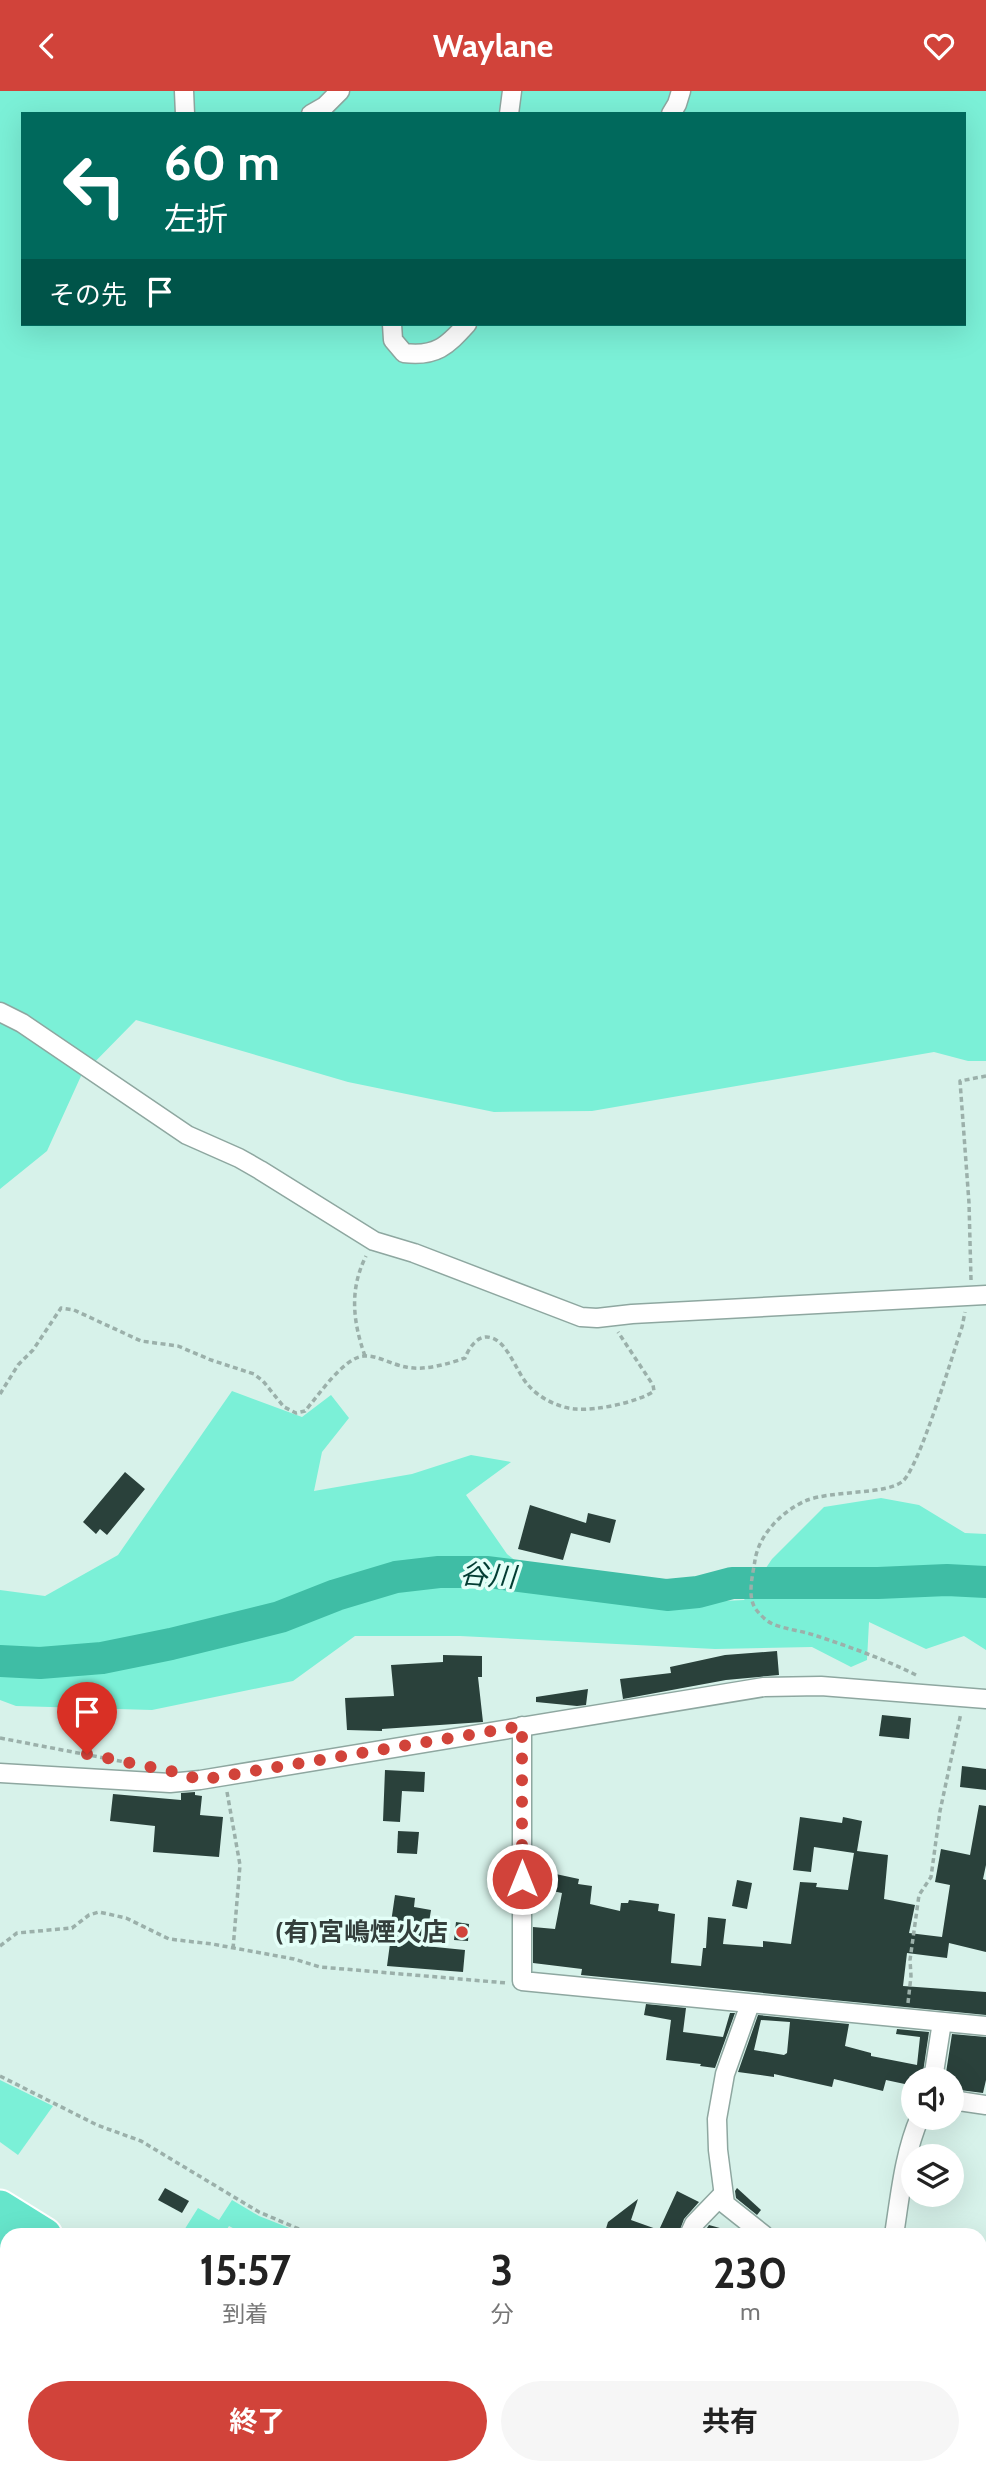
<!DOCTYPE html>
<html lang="ja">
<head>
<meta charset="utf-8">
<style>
	body { margin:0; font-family:Cabin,"Noto Sans JP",sans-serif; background:#f6f6f6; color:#222; height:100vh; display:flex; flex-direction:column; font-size:26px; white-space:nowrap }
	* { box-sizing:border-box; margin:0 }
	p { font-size:23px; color:#767676 }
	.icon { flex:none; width:38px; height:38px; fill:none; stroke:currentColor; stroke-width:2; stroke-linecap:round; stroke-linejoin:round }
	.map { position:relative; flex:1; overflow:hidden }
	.sheet { position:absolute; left:0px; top:2137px; width:987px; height:247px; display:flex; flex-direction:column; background:#fff; border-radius:21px 21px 0 0; box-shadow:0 7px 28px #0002 }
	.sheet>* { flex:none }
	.banner { position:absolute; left:21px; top:21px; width:945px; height:214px; border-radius:0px; box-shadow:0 7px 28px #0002; background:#00695c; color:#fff; overflow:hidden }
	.fabs { position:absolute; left:901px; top:1976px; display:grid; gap:14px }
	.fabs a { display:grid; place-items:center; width:63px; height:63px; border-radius:50%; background:#fff; box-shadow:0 7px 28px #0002; font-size:35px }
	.pin { position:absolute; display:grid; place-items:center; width:60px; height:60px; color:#fff; margin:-72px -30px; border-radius:50% 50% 50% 0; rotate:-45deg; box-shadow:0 0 7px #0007 }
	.pin .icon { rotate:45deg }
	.me { position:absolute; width:77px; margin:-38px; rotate:0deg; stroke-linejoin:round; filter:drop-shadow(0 0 5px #0008) }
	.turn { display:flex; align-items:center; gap:24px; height:147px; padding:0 28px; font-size:32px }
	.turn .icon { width:91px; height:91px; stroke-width:2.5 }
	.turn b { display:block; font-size:49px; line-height:60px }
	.then { display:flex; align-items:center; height:66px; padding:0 28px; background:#0003; gap:14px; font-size:26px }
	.eta { display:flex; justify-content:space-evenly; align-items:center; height:119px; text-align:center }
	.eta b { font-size:42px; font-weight:700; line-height:49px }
	.action { display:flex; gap:14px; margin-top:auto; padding:14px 28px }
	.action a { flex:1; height:80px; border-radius:42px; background:#d1433a; color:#fff; font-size:28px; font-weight:700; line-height:80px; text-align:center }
	.action a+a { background:#f6f6f6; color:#222 }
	header { display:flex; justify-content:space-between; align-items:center; height:91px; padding:0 28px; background:#d1433a; color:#fff; font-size:32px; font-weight:700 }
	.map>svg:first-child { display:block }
</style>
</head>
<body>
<header><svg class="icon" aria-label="back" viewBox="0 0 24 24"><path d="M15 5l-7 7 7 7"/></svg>Waylane<svg class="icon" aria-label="heart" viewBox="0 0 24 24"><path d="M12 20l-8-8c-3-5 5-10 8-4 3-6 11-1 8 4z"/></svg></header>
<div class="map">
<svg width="986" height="2382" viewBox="0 0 986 2382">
	<rect width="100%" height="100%" fill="#d7f2ea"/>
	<g fill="#7bf0d7" fill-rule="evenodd">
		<path d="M0 0H986V970H968L934 961 592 1020 494 1021 348 991 136 929 81 985 47 1060 0 1098ZM23 23H964V233H23Z"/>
		<path d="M232 1300 302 1326 331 1304 349 1327 322 1361 314 1400 412 1383 471 1364 511 1371 466 1404 507 1463 557 1503 638 1514 744 1509 772 1468 824 1416 881 1407 919 1414 965 1442 986 1443V1559L964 1545 926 1558 869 1531 867 1569 851 1576 812 1556 715 1558 460 1545H355L293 1590 152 1619 16 1615 0 1609V1499L45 1505 118 1464Z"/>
		<path d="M0 1989 53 2015 18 2064 0 2051Z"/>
		<path d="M232 2109 259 2125 297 2140 296 2144H246L229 2135 223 2144H181L198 2117 219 2129Z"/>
		<path d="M0 2201 7 2206V2376H159L161 2382H0Z"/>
		<path d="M980 2355 986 2358V2382H615L602 2377 980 2376Z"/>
	</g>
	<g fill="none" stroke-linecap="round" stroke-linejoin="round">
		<path stroke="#3fbda5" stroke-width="32" d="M0 1570 40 1572 102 1567 171 1553 280 1526 336 1504 396 1486 439 1481H488L667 1504 698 1501 732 1492H878L947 1489 986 1491"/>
	</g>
	<g fill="#2a413b" fill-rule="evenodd">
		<path d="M125 1381 145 1398 107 1444 100 1438 96 1443 83 1431Z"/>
		<path d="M530 1414 586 1432 588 1422 616 1429 610 1452 571 1442 563 1469 518 1458Z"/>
		<path d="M777 1560 779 1584 726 1589 623 1608 620 1588 671 1582 670 1576 725 1564Z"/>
		<path d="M443 1564 482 1565V1586H478L483 1631 382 1638V1640L347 1639 345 1607 394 1605 391 1574 443 1571Z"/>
		<path d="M588 1598 586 1614 577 1615 536 1611V1606Z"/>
		<path d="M882 1624 911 1627 909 1648 879 1645Z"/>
		<path d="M962 1675 986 1678V1699L960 1696Z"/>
		<path d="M385 1679 425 1681 424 1701 402 1700 400 1731 383 1730Z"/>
		<path d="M195 1701V1704L202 1705 200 1724 223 1726 219 1766 153 1761 155 1735 110 1730 113 1703 181 1709V1702Z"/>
		<path d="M979 1714 986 1715V1774L983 1788 986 1789V1861L949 1852 947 1867 907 1862 903 1895 986 1901V1924L581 1884 582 1878 533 1872V1836L555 1838 562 1802 533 1796 537 1779 579 1788 578 1793 592 1795 590 1813 620 1820 621 1812H628L629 1809 659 1813 658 1820 675 1823 671 1872 701 1875 703 1857H706L708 1826 726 1828 723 1853 763 1856V1850L791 1853 800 1791 817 1792 816 1796 848 1799 854 1762 814 1756 811 1781 793 1779 800 1726 842 1732 843 1726 862 1730 857 1760 888 1764 884 1808 915 1814 909 1842 942 1846 950 1794 935 1791 941 1758 970 1764Z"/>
		<path d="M398 1740 419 1741 417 1763 397 1762Z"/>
		<path d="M737 1789 752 1792 747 1818 732 1815Z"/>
		<path d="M395 1804 415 1807 414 1816 431 1819 425 1855 465 1859 463 1881 387 1875 391 1845H389Z"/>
		<path d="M456 1831 469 1833 468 1850 454 1849Z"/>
		<path d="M646 1913 686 1917 683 1941 723 1946 730 1922H735L715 1977 700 1975 701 1973 666 1969 671 1929 644 1924Z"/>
		<path d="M758 1924 849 1933 845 1955 871 1962V1965L917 1974 920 1946 896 1943 897 1938 929 1941 922 1988H914V1995L886 1989 883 2000 834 1988 832 1996 774 1983V1986L738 1981ZM761 1929 790 1931 787 1962 784 1964 754 1959Z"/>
		<path d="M952 1943 986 1946V1989L983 2002 952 1998V1988H945Z"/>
		<path d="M165 2097 189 2110 182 2122 158 2109Z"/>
		<path d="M737 2097 761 2119 757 2124 736 2107 735 2100Z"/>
		<path d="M677 2100 699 2111 684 2128 678 2144H604L608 2131 638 2108 631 2129 659 2139Z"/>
		<path d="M709 2134 727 2139 726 2144H702Z"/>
	</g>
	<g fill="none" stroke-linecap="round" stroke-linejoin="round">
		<g stroke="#8ea7a0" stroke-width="21">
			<g id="minor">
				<path d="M184 0 185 23"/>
				<path d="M311 23 325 15 340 0"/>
				<path d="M509 23 512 0"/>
				<path d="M671 23 677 13 681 0"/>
				<path d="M392 233 393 249 404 262C436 266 447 255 467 233"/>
				<path d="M0 921 22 932 187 1044 239 1067 260 1079 374 1150 414 1162 581 1226 597 1227 632 1223 986 1204"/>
				<path d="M522 1635V1890L986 1935"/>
				<path d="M0 1682 170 1692 200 1689 764 1596 821 1595 986 1608"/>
				<path d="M750 1913 725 1983 717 2028 718 2059 725 2113 764 2144"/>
				<path d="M933 1988 942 1931"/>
				<path d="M952 2009 986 2014"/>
				<path d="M689 2144 694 2133 723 2103"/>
				<path d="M894 2144C900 2106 904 2062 920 2026"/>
				<path d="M0 2186 7 2192"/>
				<path d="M980 2244 986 2247"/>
				<path d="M980 2326 986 2329"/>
				<path d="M323 2376 333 2382"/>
			</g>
		</g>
		<g stroke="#fff" stroke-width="37">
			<g id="motorway">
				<path d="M0 2116 45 2144"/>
				<path d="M0 2146 7 2151"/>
				<path d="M386 2376 397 2382"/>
				<path d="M428 2376 440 2382"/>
				<path d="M488 2376 500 2382"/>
				<path d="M540 2376 554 2382"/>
			</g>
		</g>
		<g stroke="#9bb0aa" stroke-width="3.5" stroke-dasharray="5 3.5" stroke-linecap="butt">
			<path d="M971 1189 969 1112 960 990 986 985"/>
			<path d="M365 1265C353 1231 349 1199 366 1165"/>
			<path d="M0 1303 18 1274 33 1259 61 1217 74 1219 141 1250 178 1255 211 1269 254 1283 263 1290 284 1316 296 1322 305 1320C318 1305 344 1266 364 1265 377 1264 393 1274 406 1276 424 1280 448 1273 465 1267 469 1257 478 1242 492 1247 508 1252 517 1282 528 1294 539 1307 559 1317 576 1318 595 1320 639 1311 654 1300L653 1294 618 1241"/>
			<path d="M916 1584C884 1568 850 1556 817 1545 803 1540 789 1539 775 1534 767 1531 760 1524 755 1517 747 1504 753 1483 755 1469 759 1444 781 1421 805 1410 831 1399 887 1404 903 1390 920 1374 952 1265 962 1236L965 1221"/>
			<path d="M0 1647 125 1671"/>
			<path d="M227 1701 240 1774 233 1858"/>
			<path d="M0 1855 17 1842 72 1837 89 1824 99 1821 126 1827 169 1848 212 1853 294 1868 320 1876 507 1892"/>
			<path d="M908 1912 911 1885 910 1869 919 1804 931 1786 940 1720 961 1622"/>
			<path d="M0 1985 97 2034 141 2050 259 2121 313 2144"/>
		</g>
		<use href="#minor" stroke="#fff" stroke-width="18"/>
		<use href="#motorway" stroke="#66e5cb" stroke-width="33"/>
	</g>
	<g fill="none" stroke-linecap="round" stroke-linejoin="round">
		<path stroke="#d1433a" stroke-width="12" stroke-dasharray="0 21.6" d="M87 1663 180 1682 200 1689 522 1635V1788"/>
	</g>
	<circle fill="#d1433a" stroke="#e4fff8" stroke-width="2.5" cx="462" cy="1841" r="7"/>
	<g text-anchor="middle" stroke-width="7" stroke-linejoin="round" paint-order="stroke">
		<g font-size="26" font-weight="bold" fill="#343f3c" stroke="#e4fff8" text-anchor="end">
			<text x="448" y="1850">(有)宮嶋煙火店</text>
		</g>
		<g font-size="28" font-style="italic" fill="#033d33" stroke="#e4fff8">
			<text transform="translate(488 1484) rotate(4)" y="10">谷川</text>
		</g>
	</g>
</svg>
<div class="fabs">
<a><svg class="icon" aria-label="sound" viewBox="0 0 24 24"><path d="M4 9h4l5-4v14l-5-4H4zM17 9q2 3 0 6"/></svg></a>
<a><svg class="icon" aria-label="layers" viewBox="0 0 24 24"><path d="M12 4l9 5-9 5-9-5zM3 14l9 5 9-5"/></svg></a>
</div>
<div class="pin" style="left:87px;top:1663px;background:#d93025"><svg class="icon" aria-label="arrive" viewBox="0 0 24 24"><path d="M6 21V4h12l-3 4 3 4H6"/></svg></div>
<svg class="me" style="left:522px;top:1788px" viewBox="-20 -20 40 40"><circle r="17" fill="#d1433a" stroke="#fff" stroke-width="3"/><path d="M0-11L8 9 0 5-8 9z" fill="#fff"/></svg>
<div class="banner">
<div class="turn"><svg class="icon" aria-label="left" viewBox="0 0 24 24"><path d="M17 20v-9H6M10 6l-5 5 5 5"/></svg><div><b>60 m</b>左折</div></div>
<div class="then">その先<svg class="icon" aria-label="arrive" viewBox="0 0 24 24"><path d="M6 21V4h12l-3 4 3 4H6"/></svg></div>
</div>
<section class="sheet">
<div class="eta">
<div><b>15:57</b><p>到着</p></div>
<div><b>3</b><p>分</p></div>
<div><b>230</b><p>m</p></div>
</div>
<div class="action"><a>終了</a><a>共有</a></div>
</section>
</div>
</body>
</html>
